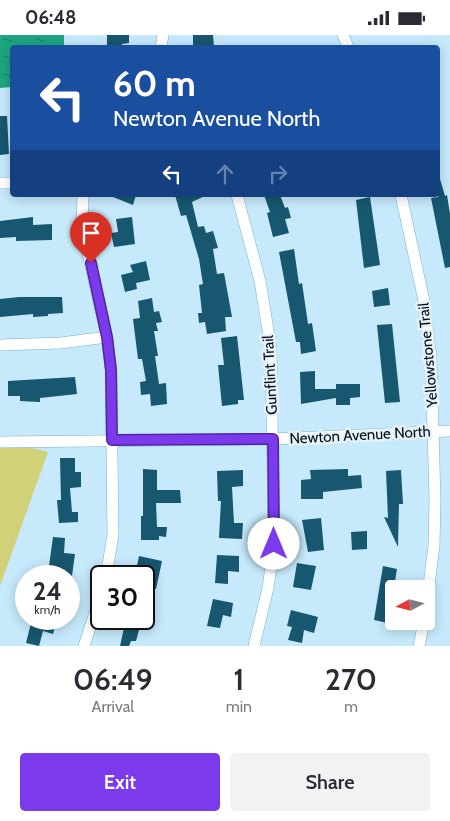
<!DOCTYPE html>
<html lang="en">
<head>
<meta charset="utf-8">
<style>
	body { margin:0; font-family:Cabin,sans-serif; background:#f2f2f3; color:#2b2b33; height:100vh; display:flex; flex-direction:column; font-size:19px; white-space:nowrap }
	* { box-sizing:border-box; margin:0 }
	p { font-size:16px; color:#7c7c81 }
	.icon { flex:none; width:28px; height:28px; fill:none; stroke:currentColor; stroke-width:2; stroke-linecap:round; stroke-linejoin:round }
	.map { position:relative; height:611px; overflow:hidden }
	.details { display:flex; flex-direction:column; background:#fff; flex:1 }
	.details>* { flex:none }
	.banner { position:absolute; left:10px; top:10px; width:430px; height:152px; border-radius:5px; box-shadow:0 2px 12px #0003; background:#1a4fa0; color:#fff; overflow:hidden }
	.needle { width:32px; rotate:263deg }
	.fabs { position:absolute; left:385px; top:545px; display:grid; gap:10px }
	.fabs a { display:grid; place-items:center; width:50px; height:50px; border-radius:5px; background:#fff; box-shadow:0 2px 12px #0003; font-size:25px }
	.speed { position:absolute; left:15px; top:530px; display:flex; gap:10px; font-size:25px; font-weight:700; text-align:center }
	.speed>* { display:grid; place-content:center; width:65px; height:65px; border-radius:50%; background:#fff; box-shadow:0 2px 12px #0003; line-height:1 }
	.speed small { font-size:12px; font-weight:400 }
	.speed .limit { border:2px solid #111; border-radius:8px; background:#fff; color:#111 }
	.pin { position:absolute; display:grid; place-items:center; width:42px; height:42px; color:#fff; margin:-51px -21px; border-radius:50% 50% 50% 0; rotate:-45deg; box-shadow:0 0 5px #0007 }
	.pin .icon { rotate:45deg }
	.me { position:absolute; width:55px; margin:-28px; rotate:0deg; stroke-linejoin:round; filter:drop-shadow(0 0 4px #0008) }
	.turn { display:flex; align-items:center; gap:18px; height:105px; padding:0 20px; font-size:22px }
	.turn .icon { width:65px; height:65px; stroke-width:2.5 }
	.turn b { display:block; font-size:35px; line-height:42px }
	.lanes { display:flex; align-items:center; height:48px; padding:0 20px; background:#0003; justify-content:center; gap:25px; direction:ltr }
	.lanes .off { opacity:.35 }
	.eta { display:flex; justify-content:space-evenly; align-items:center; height:85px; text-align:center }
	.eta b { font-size:30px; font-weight:600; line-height:35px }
	.action { display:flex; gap:10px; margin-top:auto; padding:10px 20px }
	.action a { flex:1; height:58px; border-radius:5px; background:#7c3aed; color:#fff; font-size:20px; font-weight:600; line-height:58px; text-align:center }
	.action a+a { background:#f2f2f3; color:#2b2b33 }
	.status { display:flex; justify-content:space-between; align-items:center; height:35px; padding:0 25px; background:#fff; direction:ltr }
	.status svg { height:14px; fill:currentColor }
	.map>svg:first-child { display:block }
</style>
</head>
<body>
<div class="status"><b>06:48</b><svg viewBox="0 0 49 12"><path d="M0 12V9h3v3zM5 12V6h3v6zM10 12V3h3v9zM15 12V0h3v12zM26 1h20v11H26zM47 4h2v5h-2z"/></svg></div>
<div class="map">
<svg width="450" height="611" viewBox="0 0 450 611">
	<defs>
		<pattern id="water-ripples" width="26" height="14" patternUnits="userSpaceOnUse" patternTransform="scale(1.25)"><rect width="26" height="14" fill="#1ea681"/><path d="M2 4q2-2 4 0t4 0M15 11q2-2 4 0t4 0" fill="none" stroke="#188669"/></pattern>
	</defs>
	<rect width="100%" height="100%" fill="#c6e9fb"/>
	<path fill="#d1d17a" d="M0 405 48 417 0 551Z"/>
	<path fill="url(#water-ripples)" d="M0 0H64V12H12V52L0 53Z"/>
	<g fill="#17576f">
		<path d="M107 0H129V8L122 9V12H107Z"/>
		<path d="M193 0H213L214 12H193Z"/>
		<path d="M0 81H7L9 119 0 120Z"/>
		<path d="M440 144 445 161 447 160 450 179V232L445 233 431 163 438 162V145Z"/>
		<path d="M108 160H136L133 170Z"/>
		<path d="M175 160H207L192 167 198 192 204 191 206 198 213 196 218 213 213 214 217 239 224 238 232 282H225L226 296 207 299 205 287 199 288 198 278H202L199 250 203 249 199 224 186 180 181 181Z"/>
		<path d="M264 160H280L285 173 288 172 291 183 285 184 289 198 273 202 267 178 270 177Z"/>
		<path d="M370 162 380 230 364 233 356 165Z"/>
		<path d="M33 182V190L52 189V205L16 206V202L0 203V186Z"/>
		<path d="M132 182 135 209 114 212 111 198 118 197 116 184Z"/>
		<path d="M294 214 299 249 302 248 308 289 312 288 316 316 301 319 300 307H296L279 217Z"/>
		<path d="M146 226 150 245 136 248 137 254 125 257 121 240 133 237 130 230Z"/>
		<path d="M388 253 390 270 374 272 372 256Z"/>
		<path d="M19 262H62L63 278 48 279V281L33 282V279L0 282V264Z"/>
		<path d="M152 263 154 277 159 276 162 287 156 288 158 296H154L158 321H155L159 349 166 348 167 369 151 371 150 359 141 360 140 347 146 346 142 324H138L133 284 140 283 138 266Z"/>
		<path d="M392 289 400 367 385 368 377 290Z"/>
		<path d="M237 301 244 365H238V369L222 371 218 330H224L221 303Z"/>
		<path d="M315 336V354H336V349H360V362L350 363V370H336V363L301 369 300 337Z"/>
		<path d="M75 342 77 359 40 363V367L20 366V361H8V346Z"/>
		<path d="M60 423H75V437H81V452L70 453 72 477H78V487L59 488 57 465H61Z"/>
		<path d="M143 434 157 435V455H180L181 468H156L157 492H167L166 502 159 501V505H141V481H143Z"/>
		<path d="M348 434V441L361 440 362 453 323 457V464H301V445L311 444 310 435Z"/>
		<path d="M243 435V451L232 452 234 488H243L242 504 219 503 221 466H218L217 436Z"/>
		<path d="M401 435 403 469H399L398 512 384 482 388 483 386 436Z"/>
		<path d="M321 483 324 515 308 517 302 485Z"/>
		<path d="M367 496V514L352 515 351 497Z"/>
		<path d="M53 502 65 503 64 518 75 519 72 541H55L57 532 49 531Z"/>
		<path d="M217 520 239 521V537L228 536V549L215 548Z"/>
		<path d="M139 521 162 526 156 554 144 551V537L136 536Z"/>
		<path d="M297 528 316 531 311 555 293 552Z"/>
		<path d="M383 531 397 534 388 588 374 585Z"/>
		<path d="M213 564 233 568 231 582 223 580 220 593 207 591Z"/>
		<path d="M291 575 318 582 314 598 304 595 302 608 288 605 292 592 287 591Z"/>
		<path d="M32 584H57L53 599 43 596 39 611 26 608Z"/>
		<path d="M126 584H142L136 606H131L129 611H120Z"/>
	</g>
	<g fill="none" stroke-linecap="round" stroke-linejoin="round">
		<g stroke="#76b2ce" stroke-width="12">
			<g id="minor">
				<path d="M343 0 348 12"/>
				<path d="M161 12 163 0"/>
				<path d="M0 148H12"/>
				<path d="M83 160 82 192 107 302 111 335 113 500 106 541"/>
				<path d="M237 160 260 246 271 313 274 509 268 553 254 611"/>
				<path d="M401 160 424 266 431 323 435 465 434 511 426 573"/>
				<path d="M0 310 61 308 107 302"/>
				<path d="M0 407 273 404 450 396"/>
				<path d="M84 611 101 560"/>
				<path d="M419 611 424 586"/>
			</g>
		</g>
		<use href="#minor" stroke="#fff" stroke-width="11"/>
	</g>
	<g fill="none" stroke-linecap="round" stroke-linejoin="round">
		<g stroke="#51269a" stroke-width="12">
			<path id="route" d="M91 228 107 302 111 335 112 405 273 404 274 509"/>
		</g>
		<use href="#route" stroke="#7c3aed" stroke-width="9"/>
	</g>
	<g text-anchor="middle" stroke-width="5" stroke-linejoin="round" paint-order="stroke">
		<g font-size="15" fill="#000e17" stroke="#e6f2f8">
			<text transform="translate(428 320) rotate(-95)" y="5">Yellowstone Trail</text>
			<text transform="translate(270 340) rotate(-93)" y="5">Gunflint Trail</text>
			<text transform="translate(360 400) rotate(-3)" y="5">Newton Avenue North</text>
		</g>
	</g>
</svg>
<div class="fabs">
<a><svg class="needle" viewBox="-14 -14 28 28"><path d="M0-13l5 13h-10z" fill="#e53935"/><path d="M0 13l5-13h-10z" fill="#7c7c81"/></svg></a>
</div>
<div class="speed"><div>24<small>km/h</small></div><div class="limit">30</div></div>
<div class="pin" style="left:91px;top:228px;background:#d93025"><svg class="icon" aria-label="arrive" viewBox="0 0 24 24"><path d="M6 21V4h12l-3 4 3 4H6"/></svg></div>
<svg class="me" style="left:274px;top:509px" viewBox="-20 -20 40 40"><circle r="19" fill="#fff"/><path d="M0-13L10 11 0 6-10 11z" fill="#7c3aed"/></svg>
<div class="banner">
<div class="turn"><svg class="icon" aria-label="left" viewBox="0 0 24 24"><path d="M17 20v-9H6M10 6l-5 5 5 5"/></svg><div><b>60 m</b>Newton Avenue North</div></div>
<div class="lanes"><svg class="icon" aria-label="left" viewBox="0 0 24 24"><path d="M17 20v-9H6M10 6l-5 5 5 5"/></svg><svg class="icon off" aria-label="ahead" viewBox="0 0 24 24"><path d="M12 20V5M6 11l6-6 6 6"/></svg><svg class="icon off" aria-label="right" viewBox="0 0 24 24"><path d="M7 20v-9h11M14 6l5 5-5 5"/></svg></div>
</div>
</div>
<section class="details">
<div class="eta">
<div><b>06:49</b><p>Arrival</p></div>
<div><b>1</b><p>min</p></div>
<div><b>270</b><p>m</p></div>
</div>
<div class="action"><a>Exit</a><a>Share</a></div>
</section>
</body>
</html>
